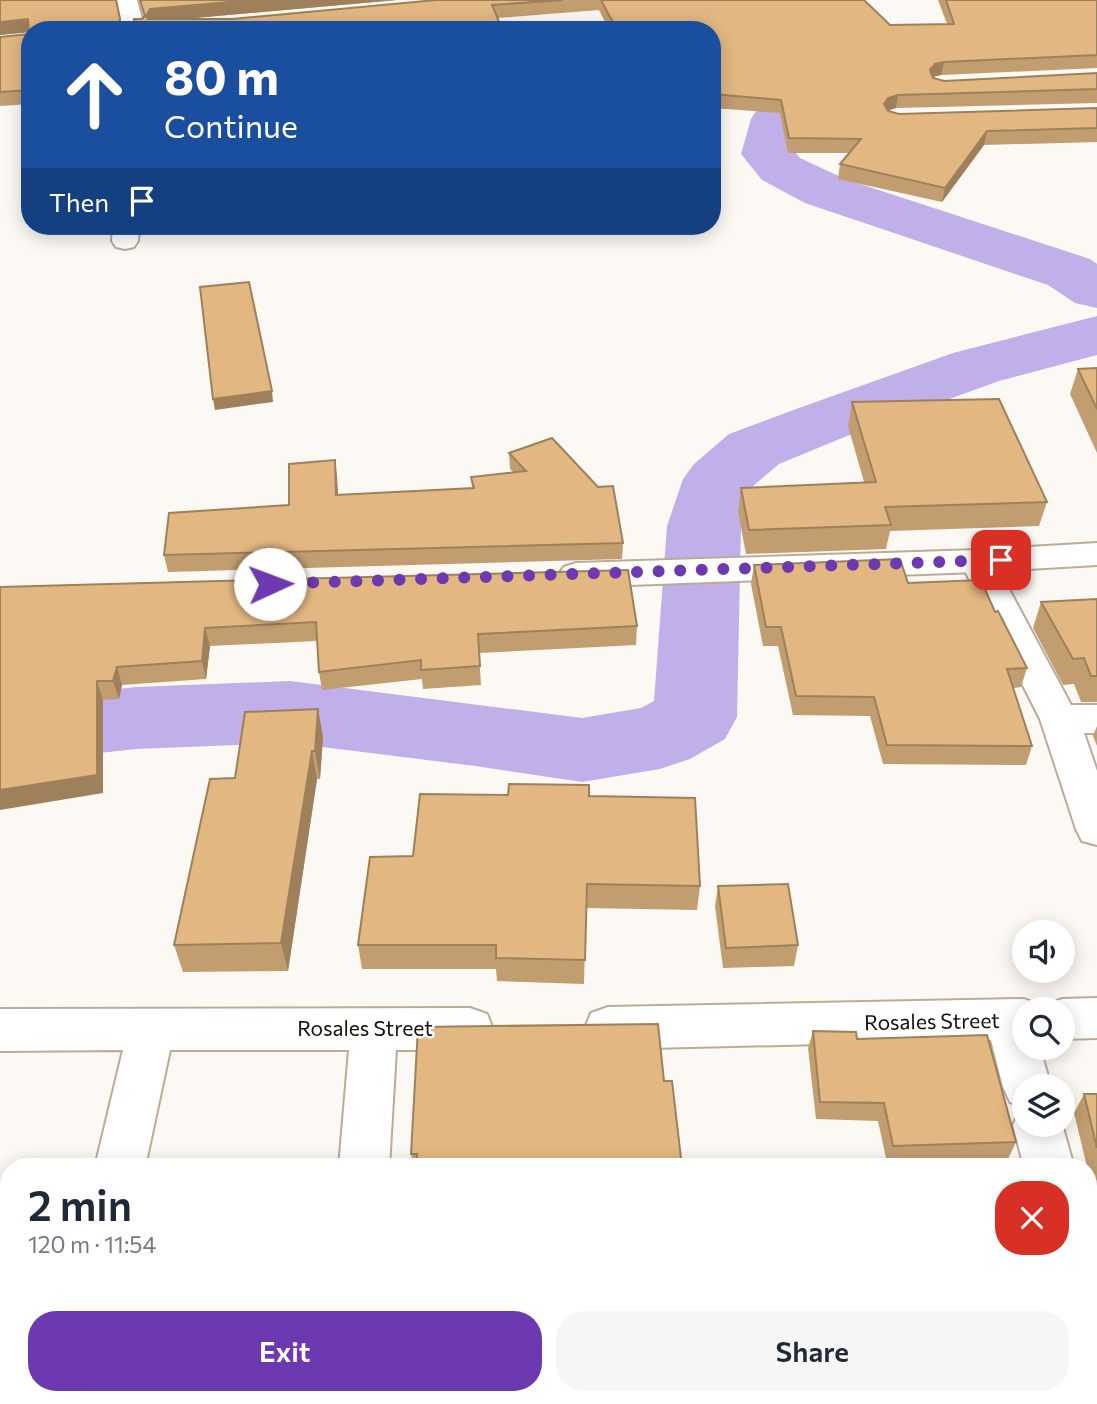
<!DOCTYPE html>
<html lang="en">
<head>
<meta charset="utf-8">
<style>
	body { margin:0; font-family:Commissioner,sans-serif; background:#f6f6f7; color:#1f2937; height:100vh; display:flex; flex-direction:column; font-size:26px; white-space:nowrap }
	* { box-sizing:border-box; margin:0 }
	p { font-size:23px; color:#747a83 }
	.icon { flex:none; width:38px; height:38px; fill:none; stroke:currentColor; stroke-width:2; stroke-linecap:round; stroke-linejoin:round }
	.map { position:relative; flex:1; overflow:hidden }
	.details { position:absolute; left:0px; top:1158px; width:1097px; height:247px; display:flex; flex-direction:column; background:#fff; border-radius:28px 28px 0 0; box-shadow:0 4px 18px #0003 }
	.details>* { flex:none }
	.hud { position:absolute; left:21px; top:21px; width:700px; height:214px; border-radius:28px; box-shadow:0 4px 18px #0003; background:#1a4fa0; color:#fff; overflow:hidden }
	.fabs { position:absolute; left:1012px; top:920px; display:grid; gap:14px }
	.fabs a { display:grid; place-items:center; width:63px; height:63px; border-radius:50%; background:#fff; box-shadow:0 4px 18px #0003; font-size:35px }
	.pin { position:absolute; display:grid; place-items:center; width:60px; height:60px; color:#fff; margin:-30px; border-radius:14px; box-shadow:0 4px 10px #0006 }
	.me { position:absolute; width:77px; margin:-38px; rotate:88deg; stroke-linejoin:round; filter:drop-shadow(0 0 5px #0008) }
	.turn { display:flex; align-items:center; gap:24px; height:147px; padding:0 28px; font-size:32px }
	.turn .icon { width:91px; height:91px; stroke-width:2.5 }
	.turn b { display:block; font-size:49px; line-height:60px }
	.then { display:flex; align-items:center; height:66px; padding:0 28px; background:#0003; gap:14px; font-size:26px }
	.round { display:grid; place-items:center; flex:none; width:74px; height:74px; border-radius:28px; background:#f6f6f7 }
	.summary { display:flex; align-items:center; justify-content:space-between; height:119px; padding:0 28px }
	h1 { font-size:42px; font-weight:600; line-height:52px }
	.primary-button { display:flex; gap:14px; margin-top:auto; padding:14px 28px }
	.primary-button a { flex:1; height:80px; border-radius:28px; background:#6c39b0; color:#fff; font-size:28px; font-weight:600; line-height:80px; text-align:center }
	.primary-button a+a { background:#f6f6f7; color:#1f2937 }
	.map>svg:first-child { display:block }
</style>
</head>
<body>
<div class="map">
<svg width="1097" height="1404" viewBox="0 0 1097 1404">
	<rect width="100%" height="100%" fill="#fcf9f4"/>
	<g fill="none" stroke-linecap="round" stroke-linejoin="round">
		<g fill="#c1afea" fill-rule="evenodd">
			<path d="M802 0H846L850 34 803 119 795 152 800 158 845 179 1090 259 1097 264V308L1075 303 1048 285 805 203 762 180 741 154 751 119 804 34Z"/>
			<path d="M1097 316V355L999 381 847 436 779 464 752 487 741 526 737 717 725 739 690 759 660 769 582 782 475 766 290 743 136 749 0 764V702L136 687 290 681 582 718 641 708 654 701 667 526 683 479 694 464 729 434 799 408 953 353Z"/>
		</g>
		<g stroke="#bdab95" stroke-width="4">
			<g id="minor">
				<path d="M117 0H137L145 30H123Z"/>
				<path d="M113 226H139L138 241 134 247 125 249 116 247 112 241Z"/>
				<path d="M977 550 989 553 994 561 1071 705H1097V733H1084L1097 771V845L1082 841 1076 829 1040 719 960 561 965 553Z"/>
				<path d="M1097 998V1038L1062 1039V1010H1043L1046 1005 1062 999Z"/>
				<path d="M1024 999 1040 1005 1043 1010H1024V1048H1040L1051 1087H1024V1108L1010 1102 1003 1087 991 1040 608 1049 591 1043 585 1028 591 1013 608 1007Z"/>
				<path d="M470 1008 487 1014 493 1029 487 1044 470 1050H396L389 1167H339L349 1050H170L145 1167H95L123 1050 0 1051V1009Z"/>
				<path d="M1024 1108V1125L1062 1124 1074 1167H1024L1013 1125 1021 1109Z"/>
				<path d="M1088 1285 1097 1289V1370L1088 1367Z"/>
			</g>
		</g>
		<g stroke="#bdab95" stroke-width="4">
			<path id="tertiary" d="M1097 543V565L977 572 576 587 564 583 558 575 564 567 576 563 977 550Z"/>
		</g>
		<use href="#minor" fill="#fff" fill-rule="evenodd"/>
		<use href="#tertiary" fill="#fff" fill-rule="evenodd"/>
	</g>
	<g fill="#c29d70">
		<path d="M0 0H116L122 30H30V104L0 106V37L29 34V32L0 35Z"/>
		<path d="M139 0H397L182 19H232L436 0H864L890 25 947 24 938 0H1097V68L941 75 933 77 944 81 1097 73V103L896 108 888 111 899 114 1097 108V142L984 145 942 202 838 179 840 164 850 153H788L780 113 712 108V30H609L599 10 498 18 502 30H136L134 19H142L144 17Z"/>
		<path d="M1097 368V453L1070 394 1078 369Z"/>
		<path d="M852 402 1047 502 1039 526 890 531 886 549 746 554 738 512 741 488 864 482 848 426Z"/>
		<path d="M509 453 623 543 622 559 168 572 164 555 289 505 335 460 338 495 472 488 471 477 513 472 510 469Z"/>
		<path d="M754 565 908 583 995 612 1027 668 1021 687 1013 688 1032 746 1026 765 883 764 870 716 793 715 778 646H763L751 584Z"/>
		<path d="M0 587 637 626 636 645 479 653 481 685 423 689 422 679 322 690 319 672 317 641 210 646 206 679 122 685 119 699 103 700V793Z"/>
		<path d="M1097 599V702H1081L1074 684 1063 685 1033 628 1041 602Z"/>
		<path d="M318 709 323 737 320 779H317L288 971 183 972 174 945 235 778Z"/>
		<path d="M1097 726V746L1093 736Z"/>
		<path d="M589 796 700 886 697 910 586 908 584 984 497 981 496 969H362L358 945 413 856Z"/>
		<path d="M718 886 798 945 794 966 723 968 715 906Z"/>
		<path d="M813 1031 857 1039 1016 1142 1008 1159 887 1163 878 1121 816 1119 808 1048Z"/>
		<path d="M664 1081 682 1167H413L411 1154Z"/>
		<path d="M1084 1094H1097V1207H1096L1088 1175V1167H1087L1074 1113Z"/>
	</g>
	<g fill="#9e805b">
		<path d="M252 0H397L161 21 149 29 146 16 150 9Z"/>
		<path d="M28 19 30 32 0 35V22Z"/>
		<path d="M944 62 941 75 932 77 930 70 935 64Z"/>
		<path d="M898 95 896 108 886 111 884 104 888 98Z"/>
		<path d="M987 131 984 145 942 202 945 188Z"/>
		<path d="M272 391 273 402 215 410 213 399Z"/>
		<path d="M335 460 337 476 339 512 336 495Z"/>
		<path d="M205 628 210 646 206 679 202 661Z"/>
		<path d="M117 667 122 685 119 699 113 681Z"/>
		<path d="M97 681 103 700V793L0 810V790Z"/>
		<path d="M318 709 323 737 320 779 315 751Z"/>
		<path d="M312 751 317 779 288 971 281 943Z"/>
		<path d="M305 1396H315L314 1404H304Z"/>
	</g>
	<g fill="#e2b782" stroke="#9e805b" stroke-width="2">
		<path d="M0 0H116L120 19 118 30H30V90L0 92V37L29 34 28 19 0 22Z"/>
		<path d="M140 0H252L150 9 146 16 148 19H232L436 0H563L492 5 500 24 502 30H136L134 19H142L145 16Z"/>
		<path d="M601 0H864L890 25 954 24 946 0H1097V55L944 62 935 64 930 70 933 78 944 81 1097 73V89L898 95 888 98 884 104 888 111 899 114 1097 108V128L987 131 945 188 840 164 861 139 789 138 781 100 712 94V30H617Z"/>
		<path d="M249 282 272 391 213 399 200 287Z"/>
		<path d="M1097 368V409L1078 369Z"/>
		<path d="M999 399 1047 502 885 507 891 525 749 530 741 488 876 482 852 402Z"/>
		<path d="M552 438 598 487 613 486 623 543 164 555 169 513 289 505V464L335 460 336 495 474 488 471 477 526 471 509 453Z"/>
		<path d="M900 559 908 583 981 580 995 612 998 611 1027 668 1007 669 1032 746 887 745 874 697 796 696 781 627H766L754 565Z"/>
		<path d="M628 570 637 626 478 634 480 666 421 670V660L319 672 316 622 205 628 202 661 117 667 113 681H97V775L0 790V587Z"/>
		<path d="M1097 599V676H1091L1084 658 1073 659 1041 602Z"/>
		<path d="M318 709 315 751H312L281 943 174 945 210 779 235 778 245 712Z"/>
		<path d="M509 784 589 785V796L695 798 700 886 587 884 585 960 496 958V945H358L370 857 413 856 420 794 508 795Z"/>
		<path d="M788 884 798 945 726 948 718 886Z"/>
		<path d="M658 1024 664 1081H672L682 1167H416L417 1154H411L418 1027Z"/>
		<path d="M813 1031 856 1032 857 1039 987 1035 1016 1142 893 1146 884 1103 820 1102Z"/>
		<path d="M1084 1094H1097V1148Z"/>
		<path d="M164 1396H305L304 1404H163Z"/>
		<path d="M382 1396H933L934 1404H382Z"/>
	</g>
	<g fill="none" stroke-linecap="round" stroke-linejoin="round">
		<path stroke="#6c39b0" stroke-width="12" stroke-dasharray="0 21.6" d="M270 584 1001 560"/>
	</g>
	<g text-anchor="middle" stroke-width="5" stroke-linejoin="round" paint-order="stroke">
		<g font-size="21" fill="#150f07" stroke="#fff">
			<text transform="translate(932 1022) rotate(-1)" y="7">Rosales Street</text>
			<text x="365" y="1036">Rosales Street</text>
		</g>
	</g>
</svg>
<div class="fabs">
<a><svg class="icon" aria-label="sound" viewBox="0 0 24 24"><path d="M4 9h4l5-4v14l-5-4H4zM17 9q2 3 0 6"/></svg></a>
<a><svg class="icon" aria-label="search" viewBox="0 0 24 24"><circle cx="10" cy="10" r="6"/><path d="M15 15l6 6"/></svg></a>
<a><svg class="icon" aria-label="layers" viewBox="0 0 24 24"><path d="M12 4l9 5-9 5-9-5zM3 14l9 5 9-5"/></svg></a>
</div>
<div class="pin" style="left:1001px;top:560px;background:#d93025"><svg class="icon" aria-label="arrive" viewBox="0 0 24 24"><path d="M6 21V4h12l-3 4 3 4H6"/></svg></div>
<svg class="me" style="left:270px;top:584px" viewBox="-20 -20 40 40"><circle r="19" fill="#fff"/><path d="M0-13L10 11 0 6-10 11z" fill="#6c39b0"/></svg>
<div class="hud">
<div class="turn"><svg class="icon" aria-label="ahead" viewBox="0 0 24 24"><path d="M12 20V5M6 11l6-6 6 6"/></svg><div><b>80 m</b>Continue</div></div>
<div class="then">Then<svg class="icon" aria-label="arrive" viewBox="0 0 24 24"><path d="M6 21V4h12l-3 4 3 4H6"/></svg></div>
</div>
<section class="details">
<div class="summary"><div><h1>2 min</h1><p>120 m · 11:54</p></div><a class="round" style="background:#d93025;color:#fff"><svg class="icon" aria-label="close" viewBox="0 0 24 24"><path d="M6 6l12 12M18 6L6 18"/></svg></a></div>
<div class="primary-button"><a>Exit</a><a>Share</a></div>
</section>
</div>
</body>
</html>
